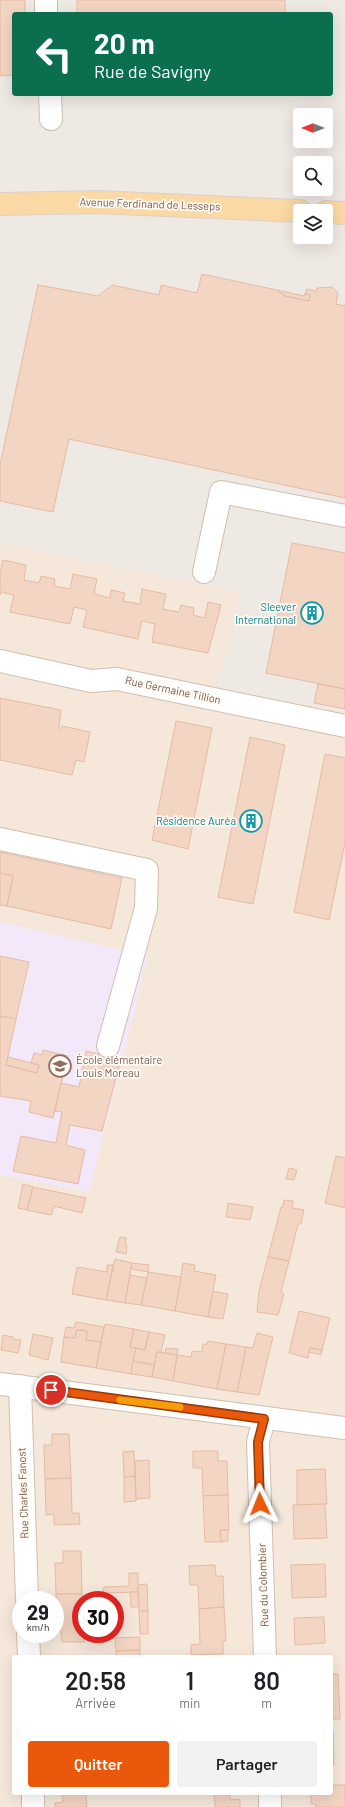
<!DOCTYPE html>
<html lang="fr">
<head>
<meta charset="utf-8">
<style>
	body { margin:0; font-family:Barlow,sans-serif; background:#f2f2f2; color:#202124; height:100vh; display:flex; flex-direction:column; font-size:15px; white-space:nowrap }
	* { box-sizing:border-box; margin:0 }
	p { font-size:13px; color:#757577 }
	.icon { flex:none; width:22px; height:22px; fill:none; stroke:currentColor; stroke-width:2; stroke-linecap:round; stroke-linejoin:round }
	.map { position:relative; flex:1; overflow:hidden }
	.details { position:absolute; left:12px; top:1655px; width:321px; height:140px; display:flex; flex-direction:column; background:#fff; border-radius:4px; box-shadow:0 4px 16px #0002 }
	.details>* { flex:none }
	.hud { position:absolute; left:12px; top:12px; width:321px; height:84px; border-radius:4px; box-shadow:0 4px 16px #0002; background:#0b6e4f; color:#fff; overflow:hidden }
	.needle { width:26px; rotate:270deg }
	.fabs { position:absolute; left:293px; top:108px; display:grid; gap:8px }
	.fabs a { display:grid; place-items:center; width:40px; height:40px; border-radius:4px; background:#fff; box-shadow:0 4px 16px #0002; font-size:20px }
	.speed { position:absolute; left:12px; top:1591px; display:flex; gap:8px; font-size:20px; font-weight:700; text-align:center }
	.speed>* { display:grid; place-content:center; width:52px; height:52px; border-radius:50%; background:#fff; box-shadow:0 4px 16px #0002; line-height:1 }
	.speed small { font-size:10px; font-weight:400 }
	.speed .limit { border:6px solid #d22; background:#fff; color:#111 }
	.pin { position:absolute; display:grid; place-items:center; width:34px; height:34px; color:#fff; margin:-17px; border:2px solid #fff; border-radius:50%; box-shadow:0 1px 4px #0007 }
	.me { position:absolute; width:44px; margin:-22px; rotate:358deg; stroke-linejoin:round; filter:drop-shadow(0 0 3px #0008) }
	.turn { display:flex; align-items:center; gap:14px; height:84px; padding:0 16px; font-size:18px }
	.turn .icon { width:52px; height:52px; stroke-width:2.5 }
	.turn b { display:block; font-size:28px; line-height:34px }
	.eta { display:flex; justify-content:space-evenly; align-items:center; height:68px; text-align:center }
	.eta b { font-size:24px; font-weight:600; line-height:28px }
	.primary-button { display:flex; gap:8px; margin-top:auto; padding:8px 16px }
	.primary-button a { flex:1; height:46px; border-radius:4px; background:#ea580c; color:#fff; font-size:16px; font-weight:600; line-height:46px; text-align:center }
	.primary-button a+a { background:#f2f2f2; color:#202124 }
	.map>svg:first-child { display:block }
</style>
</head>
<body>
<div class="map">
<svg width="345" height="1807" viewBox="0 0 345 1807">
	<rect width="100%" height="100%" fill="#fdf6ec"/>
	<path fill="#f5e8da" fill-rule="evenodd" d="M0 0H345V1807H0ZM14 14H331V94H14ZM300 115H326V141H300ZM300 163H326V189H300ZM300 211H326V237H300ZM21 1600H55V1634H21ZM81 1600H115V1634H81ZM14 1657H331V1793H14Z"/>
	<path fill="#efe9e4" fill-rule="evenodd" d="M0 0H345V712L218 688 239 592 0 543ZM14 14H331V94H14ZM300 115H326V141H300ZM300 163H326V189H300ZM300 211H326V237H300Z"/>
	<path fill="#f3e8fa" d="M0 922 148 956 89 1192 0 1175Z"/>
	<g fill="#f3d5c3" stroke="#e6bba3">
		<path d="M0 0H25V14H14V75L0 76Z"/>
		<rect x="77" y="0" width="208" height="14"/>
		<path d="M202 274 277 290 285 296 309 301 310 295 305 294 307 289 316 291 317 288 332 287 338 293 336 304 345 306V498L69 439 53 512 0 501V465L38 285 98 296 112 285 159 295 161 285 197 293Z"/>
		<path d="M277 290 304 296 305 294 310 295 309 301 285 296Z"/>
		<path d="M292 543 345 553V689L266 673Z"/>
		<path d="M3 560 26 565 24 580 39 583 41 576 55 579 54 586 70 589 73 574 97 579 94 594 110 598 111 590 125 593 123 601 140 604 142 589 166 594 163 609 179 612 181 605 194 608 193 615 205 618 208 602 221 605 208 653 152 642 155 624 142 621 138 639 83 627 87 610 74 607 70 624 10 612 14 595 1 592 0 595V573Z"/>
		<path d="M318 684 345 689V709L314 703Z"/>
		<path d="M0 698 61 710 59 728H62V726L90 732 84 762 76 760 72 775 0 760Z"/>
		<path d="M176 721 212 728 188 849 152 840Z"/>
		<path d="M250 737 285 745 253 904 218 897Z"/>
		<path d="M325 754 345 758V843L329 920 294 912Z"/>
		<path d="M0 852 122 878 111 929 7 906 13 876 0 873Z"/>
		<path d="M0 873 13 876 7 906 0 905Z"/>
		<path d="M0 956 29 962 16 1019 0 1016Z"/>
		<path d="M0 1016 16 1019 6 1065 37 1073 39 1065 31 1063 34 1053 42 1055 43 1050 68 1056 53 1118 29 1112 31 1101 0 1096Z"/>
		<path d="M86 1051 121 1059 102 1131 70 1125 66 1145 85 1150 78 1184 13 1171 21 1136 56 1143 62 1112 55 1111 61 1083 79 1087Z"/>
		<path d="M8 1057 39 1065 37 1073 6 1065Z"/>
		<path d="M336 1156 345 1158V1208L325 1203Z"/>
		<path d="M289 1168 297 1170 294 1180 286 1179Z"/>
		<path d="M23 1184 33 1187 27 1210 18 1208Z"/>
		<path d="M33 1187 86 1198 82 1213 54 1206 51 1215 27 1210Z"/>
		<path d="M284 1200 293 1201 292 1208 304 1210 301 1224H298L289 1261 268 1257 281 1207H283Z"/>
		<path d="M228 1203 253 1207 250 1220 226 1217Z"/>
		<path d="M120 1237 126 1238 125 1244 127 1245 126 1254 116 1252Z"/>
		<path d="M268 1257 289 1261 281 1292 284 1294 278 1315 257 1312 259 1291Z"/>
		<path d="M115 1259 132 1263 125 1303 106 1300Z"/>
		<path d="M132 1263 149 1265 148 1272 131 1269Z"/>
		<path d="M183 1263 195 1265 194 1271 216 1275 208 1317 175 1311Z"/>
		<path d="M107 1265H113L106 1300 72 1294 77 1267 107 1272Z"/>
		<path d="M148 1272 181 1277 175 1311 141 1305Z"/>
		<path d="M130 1275 147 1278 141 1305 125 1303Z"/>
		<path d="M213 1291 228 1294 223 1319 208 1317Z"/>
		<path d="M299 1311 330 1318 322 1350 310 1348 308 1358 289 1353Z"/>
		<path d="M76 1322 104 1327 101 1342 86 1340 87 1331 77 1330 75 1338 64 1337 66 1327 74 1328Z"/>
		<path d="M105 1324 134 1329 130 1347 136 1348 131 1374 96 1368Z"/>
		<path d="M134 1329 149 1332 145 1350 130 1347Z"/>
		<path d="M77 1330 87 1331 86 1340 101 1342 96 1368 61 1362 64 1337 75 1338Z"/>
		<path d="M149 1332 165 1335 161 1352H157L154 1365 133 1361 136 1348 145 1350Z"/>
		<path d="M257 1333 273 1337 259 1395 237 1392 246 1347 253 1348Z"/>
		<path d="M33 1334 53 1338 48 1360 29 1355Z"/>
		<path d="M3 1335 13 1337V1339L21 1340 18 1353 1 1350Z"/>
		<path d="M208 1341 226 1344 217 1389 173 1381 177 1355 191 1357 192 1351 202 1352 203 1344H207Z"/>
		<path d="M226 1344 246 1347 237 1392 217 1389Z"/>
		<path d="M166 1348 178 1349 177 1355 165 1353Z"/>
		<path d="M310 1348 322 1350 321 1355 309 1352Z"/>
		<path d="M157 1352 177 1355 173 1381 152 1377Z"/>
		<path d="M133 1361 154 1365 152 1377 131 1374Z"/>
		<path d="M52 1434H69L71 1478 45 1479 44 1445H52Z"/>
		<path d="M134 1451 135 1476 124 1477 123 1452Z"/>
		<path d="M193 1451H218V1461H227L228 1495 203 1496 202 1468H193Z"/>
		<path d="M149 1460 150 1498 136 1499 135 1461Z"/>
		<path d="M325 1469 327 1504 297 1505V1470Z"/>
		<path d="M135 1476 136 1501 124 1502V1477Z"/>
		<path d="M71 1478 72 1513H79L80 1524 54 1525V1514L46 1515 45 1479Z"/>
		<path d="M228 1495 229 1530H220L221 1542H205L203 1496Z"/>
		<path d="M325 1504 327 1538 294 1539 293 1505Z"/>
		<path d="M220 1530H228V1541L221 1542Z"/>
		<path d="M63 1551H81L82 1594H56L55 1563H63Z"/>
		<path d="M325 1564 326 1597 292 1598 291 1565Z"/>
		<path d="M215 1565 216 1576H223L224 1607 199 1609 198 1585H190L189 1566Z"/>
		<path d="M129 1573H138V1592L103 1593 104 1587 129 1586Z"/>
		<path d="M147 1584 148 1611H139L138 1585Z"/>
		<path d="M130 1592H138L139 1607H131Z"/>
		<path d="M56 1594H82L81 1634H83L84 1642H62L61 1631H57Z"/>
		<path d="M224 1607 226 1641H223V1654L191 1655V1645L200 1644 199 1609Z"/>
		<path d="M139 1611H148V1634H140Z"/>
		<path d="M324 1617 325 1643 295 1645 294 1618Z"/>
		<path d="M140 1637V1650L116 1651 115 1638Z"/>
		<path d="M140 1650V1657H116V1651Z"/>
		<path d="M331 1674H338L340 1719H331Z"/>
		<path d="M331 1730H333L334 1765H331Z"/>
		<path d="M331 1785H345V1807H316V1804H311V1793H331Z"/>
		<path d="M62 1793H86L87 1807H55V1803L63 1802Z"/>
		<path d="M214 1793H230V1800L240 1799V1807H215Z"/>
	</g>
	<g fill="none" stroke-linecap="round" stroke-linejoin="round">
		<g stroke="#d1beb0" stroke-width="24">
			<g id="minor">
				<path d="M46 0V14"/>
				<path d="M50 94 51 119"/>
				<path d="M204 572 221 492 345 516"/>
				<path d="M0 661 91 681 117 679 345 726"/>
				<path d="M0 839 147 870 146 908 108 1046"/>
				<path d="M0 1384 345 1428"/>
				<path d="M20 1386 27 1600"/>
				<path d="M264 1419 258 1442 265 1657"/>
				<path d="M28 1634 29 1657"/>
				<path d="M33 1793V1807"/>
				<path d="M270 1793V1807"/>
			</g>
		</g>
		<g stroke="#dad1cd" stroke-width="24">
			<g id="major">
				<path d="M0 204 97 202 300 211"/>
				<path d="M326 212 345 213"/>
			</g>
		</g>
		<use href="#minor" stroke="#fff" stroke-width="22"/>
		<use href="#major" stroke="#fbd9a5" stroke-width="22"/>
	</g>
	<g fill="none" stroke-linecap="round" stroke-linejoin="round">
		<g stroke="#983908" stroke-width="10">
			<path id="route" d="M51 1390 264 1419 258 1442 260 1504"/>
		</g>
		<use href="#route" stroke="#ea580c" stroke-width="7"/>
		<path stroke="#f59e0b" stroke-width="7" d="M120 1400 180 1407"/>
	</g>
	<defs>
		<g id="building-ring" transform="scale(1.15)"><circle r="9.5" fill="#fffaf3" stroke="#0f9aa8" stroke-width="1.5"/><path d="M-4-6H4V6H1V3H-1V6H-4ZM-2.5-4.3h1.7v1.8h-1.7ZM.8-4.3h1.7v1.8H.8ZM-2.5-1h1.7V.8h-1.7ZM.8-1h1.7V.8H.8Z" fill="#0f9aa8"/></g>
		<g id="school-ring" transform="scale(1.15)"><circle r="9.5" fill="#fffaf3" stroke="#8d6e63" stroke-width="1.5"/><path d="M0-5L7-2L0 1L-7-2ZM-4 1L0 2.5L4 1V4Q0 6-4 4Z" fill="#8d6e63"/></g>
	</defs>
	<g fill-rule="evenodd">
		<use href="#building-ring" x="312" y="613"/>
		<use href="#building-ring" x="251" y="821"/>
		<use href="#school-ring" x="60" y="1066"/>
	</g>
	<g text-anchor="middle" stroke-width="3.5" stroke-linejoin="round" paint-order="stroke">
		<g font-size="11" fill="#7a5c4d" stroke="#fffaf3">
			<text transform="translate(150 204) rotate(2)" y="4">Avenue Ferdinand de Lesseps</text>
			<text transform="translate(173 690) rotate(12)" y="4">Rue Germaine Tillion</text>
			<text transform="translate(23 1493) rotate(-92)" y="4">Rue Charles Fanost</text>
			<text transform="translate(263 1585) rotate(-92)" y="4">Rue du Colombier</text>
		</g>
		<g font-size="11" fill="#0d838f" stroke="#fffaf3" text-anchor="end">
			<text x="296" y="611">Sleever<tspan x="296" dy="13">International</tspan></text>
			<text x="236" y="825">Résidence Auréa</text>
		</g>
		<g font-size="11" fill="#785e54" stroke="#fffaf3" text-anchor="start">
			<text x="76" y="1064">École élémentaire<tspan x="76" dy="13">Louis Moreau</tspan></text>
		</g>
	</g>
</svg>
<div class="fabs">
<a><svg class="needle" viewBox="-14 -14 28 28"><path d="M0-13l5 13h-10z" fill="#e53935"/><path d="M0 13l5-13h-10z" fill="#757577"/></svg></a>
<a><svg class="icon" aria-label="search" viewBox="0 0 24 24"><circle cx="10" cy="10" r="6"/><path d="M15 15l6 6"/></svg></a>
<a><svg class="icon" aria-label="layers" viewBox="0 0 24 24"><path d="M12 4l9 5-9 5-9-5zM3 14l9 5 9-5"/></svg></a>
</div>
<div class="speed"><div>29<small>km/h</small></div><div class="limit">30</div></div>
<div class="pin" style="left:51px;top:1390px;background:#d93025"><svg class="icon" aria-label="arrive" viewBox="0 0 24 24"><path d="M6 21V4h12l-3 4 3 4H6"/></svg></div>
<svg class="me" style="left:260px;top:1504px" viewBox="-20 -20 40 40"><path d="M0-17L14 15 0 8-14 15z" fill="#ea580c" stroke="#fff" stroke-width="4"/></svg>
<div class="hud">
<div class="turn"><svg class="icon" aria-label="left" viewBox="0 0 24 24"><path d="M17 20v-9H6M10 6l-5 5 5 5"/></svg><div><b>20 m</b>Rue de Savigny</div></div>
</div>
<section class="details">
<div class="eta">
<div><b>20:58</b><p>Arrivée</p></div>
<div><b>1</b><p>min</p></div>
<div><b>80</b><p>m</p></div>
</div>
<div class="primary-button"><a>Quitter</a><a>Partager</a></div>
</section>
</div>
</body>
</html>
